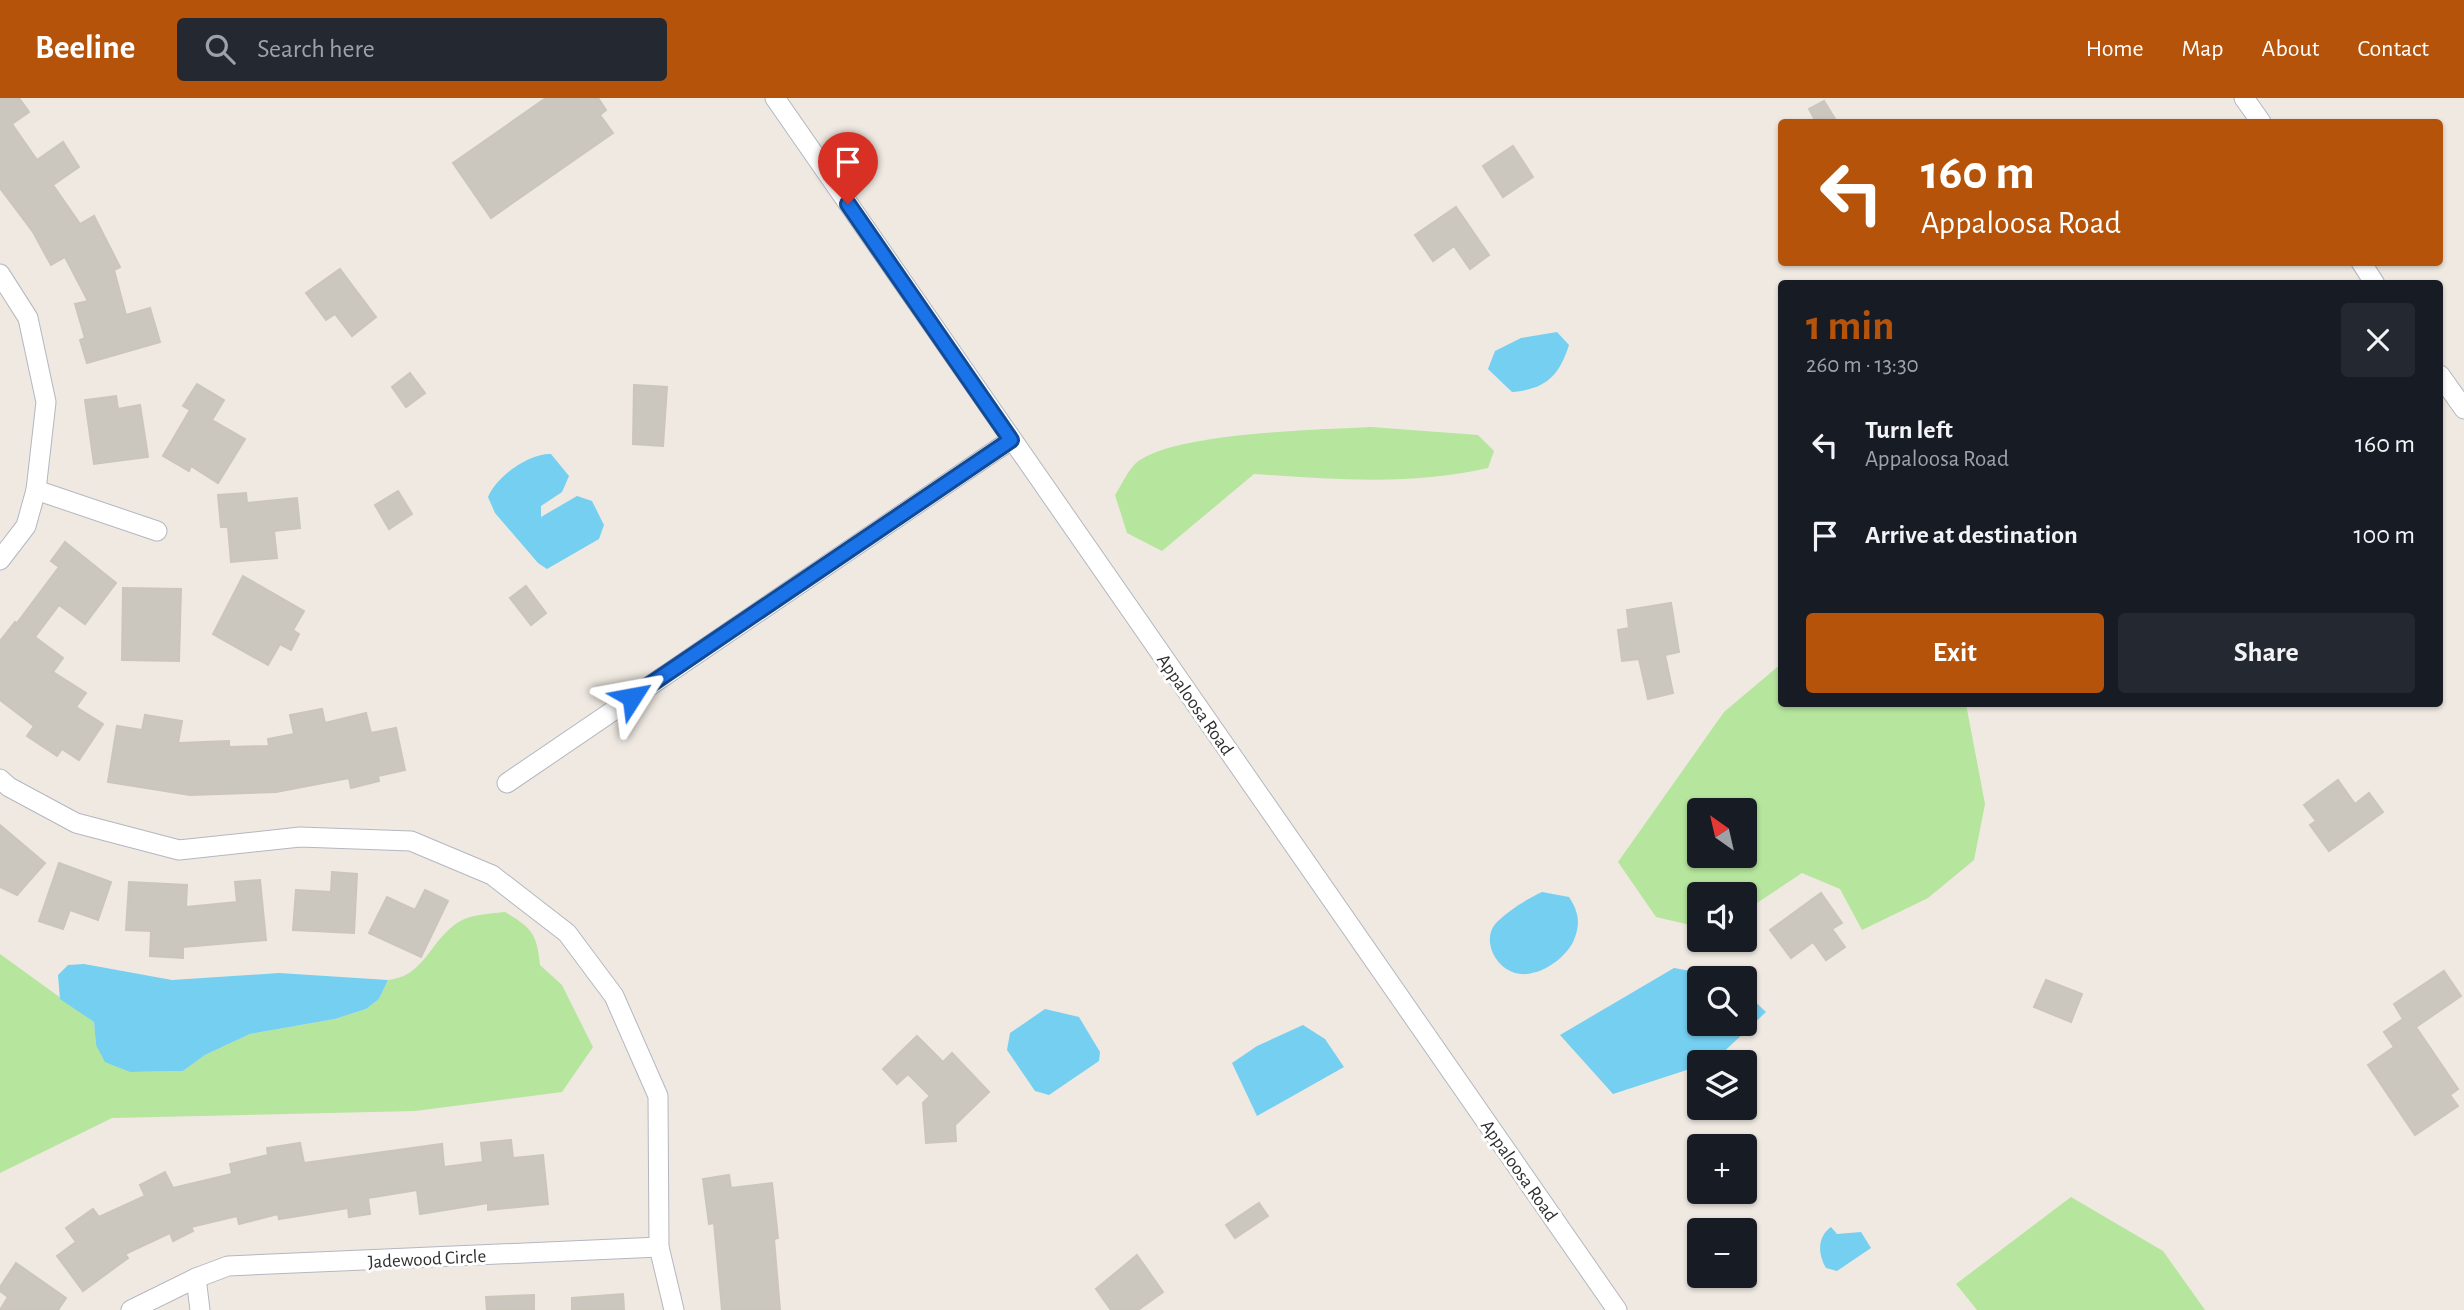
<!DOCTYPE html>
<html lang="en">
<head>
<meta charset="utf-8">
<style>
	body { margin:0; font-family:"Alegreya Sans",sans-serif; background:#242831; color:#f1f3f6; height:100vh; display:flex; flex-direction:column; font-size:26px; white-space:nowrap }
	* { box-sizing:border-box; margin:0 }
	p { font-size:23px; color:#9ea1a6 }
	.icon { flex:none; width:38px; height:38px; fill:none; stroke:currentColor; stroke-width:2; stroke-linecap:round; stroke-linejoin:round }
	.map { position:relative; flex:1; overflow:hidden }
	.side { position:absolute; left:1778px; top:182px; width:665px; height:427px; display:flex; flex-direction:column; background:#171b24; border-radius:7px; box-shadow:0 2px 5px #0004 }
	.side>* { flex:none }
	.hud { position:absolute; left:1778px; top:21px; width:665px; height:147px; border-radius:7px; box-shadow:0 2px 5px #0004; background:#b45309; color:#fff; overflow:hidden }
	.needle { width:46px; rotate:326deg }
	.tools { position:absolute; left:1687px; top:700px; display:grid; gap:14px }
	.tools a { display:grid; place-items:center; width:70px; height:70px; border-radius:7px; background:#171b24; box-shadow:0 2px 5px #0004; font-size:35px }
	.pin { position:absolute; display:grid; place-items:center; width:60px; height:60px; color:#fff; margin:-72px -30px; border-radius:50% 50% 50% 0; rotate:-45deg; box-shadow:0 0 7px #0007 }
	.pin .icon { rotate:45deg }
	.me { position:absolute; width:77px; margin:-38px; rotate:56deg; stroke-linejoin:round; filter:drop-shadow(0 0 5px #0008) }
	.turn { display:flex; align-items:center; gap:24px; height:147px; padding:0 28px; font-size:32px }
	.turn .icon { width:91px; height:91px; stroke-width:2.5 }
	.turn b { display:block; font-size:49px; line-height:60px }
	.round { display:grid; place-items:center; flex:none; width:74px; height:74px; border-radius:7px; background:#242831 }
	.summary { display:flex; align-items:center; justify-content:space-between; height:119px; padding:0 28px }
	h1 { font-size:42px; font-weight:700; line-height:52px; color:#b45309 }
	.action { display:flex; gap:14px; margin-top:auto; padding:14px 28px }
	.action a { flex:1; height:80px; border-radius:7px; background:#b45309; color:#fff; font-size:28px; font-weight:700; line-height:80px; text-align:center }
	.action a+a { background:#242831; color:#f1f3f6 }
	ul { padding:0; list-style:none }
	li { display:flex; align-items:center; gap:21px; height:91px; padding:0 28px }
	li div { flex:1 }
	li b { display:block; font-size:26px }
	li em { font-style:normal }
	header { display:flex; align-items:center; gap:42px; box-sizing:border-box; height:98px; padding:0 35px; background:#b45309; color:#fff }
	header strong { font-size:33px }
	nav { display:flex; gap:38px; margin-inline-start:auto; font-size:24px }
	.search { width:490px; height:63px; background:#242831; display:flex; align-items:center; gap:18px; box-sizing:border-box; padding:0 24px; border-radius:7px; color:#9ea1a6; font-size:26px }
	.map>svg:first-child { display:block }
</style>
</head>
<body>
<header>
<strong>Beeline</strong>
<div class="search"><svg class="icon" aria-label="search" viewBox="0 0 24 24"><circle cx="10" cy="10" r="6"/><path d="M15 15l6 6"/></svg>Search here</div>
<nav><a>Home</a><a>Map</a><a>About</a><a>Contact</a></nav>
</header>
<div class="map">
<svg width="2464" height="1212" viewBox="0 0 2464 1212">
	<rect width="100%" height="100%" fill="#efe9e1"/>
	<g fill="#b6e59e" fill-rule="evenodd">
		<path d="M1371 329 1478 337 1494 353 1488 370C1410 388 1333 381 1254 376L1162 453 1127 435 1115 397C1121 388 1128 372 1136 365 1172 334 1320 332 1371 329Z"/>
		<path d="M1781 566 1782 606H1966L1985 706 1974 762 1928 800 1862 832 1840 791 1802 775 1745 813V796H1699V829L1656 819 1618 764 1724 614ZM1699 712H1745V758H1699Z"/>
		<path d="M505 814C532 830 537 836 540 867L562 887 593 949 562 994 415 1013 112 1020 0 1075V856L94 924 96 947 130 974 183 973 205 957 250 936 335 921 366 911 379 901 388 882C422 879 429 847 453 828 467 816 488 816 505 814Z"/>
		<path d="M2071 1099 2163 1153 2205 1212H1977L1956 1186Z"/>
	</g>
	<g fill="#75cff0">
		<path d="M1557 234 1569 247C1559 278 1546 291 1512 294L1488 271 1495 253 1521 240Z"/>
		<path d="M551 356 569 378 562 394 541 408V419L577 398 592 403 604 427 599 441 547 471 538 465 495 415 488 399C496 379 529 355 551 356Z"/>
		<path d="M1542 794 1569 799C1579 814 1581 827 1573 844 1564 862 1536 881 1515 875 1494 869 1481 840 1497 824 1509 812 1527 801 1542 794Z"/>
		<path d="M84 866 172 882 279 875 388 882 379 901 366 911 335 921 250 936 205 957 183 973 130 974 105 964 96 947 94 924 60 901 58 877 68 867Z"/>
		<path d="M1674 870 1730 880H1699V926H1745V894L1766 914 1714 963 1699 964V968L1613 996 1560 937Z"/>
		<path d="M1045 911 1079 919 1100 954 1099 963 1049 997 1035 993 1007 952 1010 935Z"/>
		<path d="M1303 927 1325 941 1344 969 1257 1018 1232 965 1257 948Z"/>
		<path d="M1831 1129 1837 1136 1861 1134 1871 1150 1837 1173 1826 1170C1818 1156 1817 1139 1831 1129Z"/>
	</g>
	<g fill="#cbc7bf" stroke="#cbc5ba" stroke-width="2">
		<path d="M0 0H19L29 14 12 26 37 62 63 44 79 69 53 87 80 126 94 118 120 169 114 172 126 217 150 210 160 244 87 265 80 242 85 240 75 206 88 203 65 159 51 167 33 134 0 90Z"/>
		<path d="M546 0H598L606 12 600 17 613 35 491 120 453 65Z"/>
		<path d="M1824 3 1837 24H1816L1809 11Z"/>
		<path d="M1513 48 1533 79 1503 99 1483 68Z"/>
		<path d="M1456 109 1489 157 1470 171 1454 148 1433 163 1415 137Z"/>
		<path d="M340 171 376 219 352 238 335 216 326 222 306 195Z"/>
		<path d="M410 275 425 295 406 309 392 289Z"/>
		<path d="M197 286 224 302 212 322 245 341 218 385 191 368 189 373 163 358 190 312 183 308Z"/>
		<path d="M634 287 667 289 663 348 633 346Z"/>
		<path d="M116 298 118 311 140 307 148 359 94 366 85 302Z"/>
		<path d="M398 393 412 416 389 431 375 407Z"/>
		<path d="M246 395 247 405 297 400 300 430 274 433 277 460 231 464 228 429H221L218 397Z"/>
		<path d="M65 444 116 485 85 526 59 507 35 539 63 560 53 574 86 595 76 609 103 626 79 662 62 651 57 658 27 638 34 628 0 602V543L15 524 17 525 59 469 51 463Z"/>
		<path d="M243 478 304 513 293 532 299 536 291 552 280 546 268 567 213 536Z"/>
		<path d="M526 488 546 515 531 527 510 500Z"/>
		<path d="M123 490 181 491 179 563 122 562Z"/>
		<path d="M1671 505 1679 554 1665 557 1673 595 1648 601 1639 561 1622 563 1618 532 1629 530 1627 512Z"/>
		<path d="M322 611 325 625 366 615 371 635 396 630 405 672 378 678 379 683 351 690 349 680 276 694 190 697 108 684 117 628 142 632 145 617 182 623 178 645 229 643V649L269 648 268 641 294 636 290 617Z"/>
		<path d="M2338 682 2355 706 2369 695 2383 714 2329 753 2310 727 2316 723 2304 707Z"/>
		<path d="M0 727 45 765 17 797 0 789Z"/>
		<path d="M59 765 111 784 98 822 70 812 63 831 39 823Z"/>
		<path d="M332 774 357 776 354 835 293 832 296 792 331 794Z"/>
		<path d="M260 782 266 842 183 849V860L150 858 151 833 126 832 129 784 187 787 186 809 237 804 235 784Z"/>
		<path d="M425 792 448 803 421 859 369 835 387 799 415 812Z"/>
		<path d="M1821 795 1842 825 1832 831 1845 849 1826 862 1813 844 1791 860 1770 832Z"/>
		<path d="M2444 873 2461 898 2416 929 2458 991 2450 997 2458 1008 2415 1037 2368 967 2394 949 2384 934 2403 921 2394 906Z"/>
		<path d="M2046 882 2082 896 2071 924 2034 909Z"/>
		<path d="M917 938 943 964 952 955 989 994 955 1027 956 1043 926 1045 923 1005 930 998 908 976 897 986 883 971Z"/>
		<path d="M511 1042 513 1060 543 1057 548 1106 488 1112V1105L420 1116 417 1092 368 1100 370 1116 349 1119 348 1110 279 1121 278 1116 239 1126 237 1118 191 1129 193 1133 173 1143 170 1135 125 1156 128 1160 83 1193 57 1158 76 1144 66 1130 93 1111 99 1119 145 1098 140 1087 165 1074 173 1090 232 1076 230 1066 268 1057 267 1050 300 1045 304 1065 442 1046 444 1069 483 1064 481 1045Z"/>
		<path d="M729 1077 731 1090 772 1085 778 1140 774 1141 780 1212H722L714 1125 709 1126 703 1081Z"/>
		<path d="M1259 1105 1268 1118 1235 1140 1226 1127Z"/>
		<path d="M1137 1157 1163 1194 1138 1212H1111L1096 1191Z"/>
		<path d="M16 1165 66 1200 58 1212H0L8 1199 0 1193V1189Z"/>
		<path d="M623 1196 624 1212H572V1200Z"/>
		<path d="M534 1197V1212H487L486 1199Z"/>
	</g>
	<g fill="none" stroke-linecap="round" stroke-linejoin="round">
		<g stroke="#b4b7c1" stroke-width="21">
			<g id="minor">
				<path d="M775 0 1617 1212"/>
				<path d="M2244 0 2261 24"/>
				<path d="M2361 164 2375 186"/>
				<path d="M0 176 28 220 46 304 36 392 26 428 0 462"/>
				<path d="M2440 277 2464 311"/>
				<path d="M36 392 157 433"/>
				<path d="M0 681 9 689 76 725 179 752 300 739 411 743 492 777 567 835 614 898 658 998 659 1149 674 1212"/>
				<path d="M507 685 1011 342"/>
				<path d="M196 1180 228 1168 659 1149"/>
				<path d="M131 1212 196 1180 200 1212"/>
			</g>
		</g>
		<use href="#minor" stroke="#fff" stroke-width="19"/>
	</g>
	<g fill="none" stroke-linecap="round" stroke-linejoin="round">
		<g stroke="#114b97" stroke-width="18">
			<path id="route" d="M632 599 1011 342 848 106"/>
		</g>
		<use href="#route" stroke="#1a73e8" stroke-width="12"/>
	</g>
	<g text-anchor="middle" stroke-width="6" stroke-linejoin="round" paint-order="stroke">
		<g font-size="19" fill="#2e2e2e" stroke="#fff">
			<text transform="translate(1196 606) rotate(55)" y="7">Appaloosa Road</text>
			<text transform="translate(1520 1072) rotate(55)" y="7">Appaloosa Road</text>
			<text transform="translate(427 1160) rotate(-3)" y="7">Jadewood Circle</text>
		</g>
	</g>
</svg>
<div class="tools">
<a><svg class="needle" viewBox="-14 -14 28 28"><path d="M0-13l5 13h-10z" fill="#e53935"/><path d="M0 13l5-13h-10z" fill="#9ea1a6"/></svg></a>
<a><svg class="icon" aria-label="sound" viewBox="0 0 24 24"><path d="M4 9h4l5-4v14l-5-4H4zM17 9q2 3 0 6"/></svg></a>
<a><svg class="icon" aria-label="search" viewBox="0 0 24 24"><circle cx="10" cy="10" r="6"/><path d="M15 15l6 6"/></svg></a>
<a><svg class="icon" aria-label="layers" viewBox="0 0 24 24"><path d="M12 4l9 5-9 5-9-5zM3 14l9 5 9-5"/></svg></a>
<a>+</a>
<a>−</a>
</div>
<div class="pin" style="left:848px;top:106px;background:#d93025"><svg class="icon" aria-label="arrive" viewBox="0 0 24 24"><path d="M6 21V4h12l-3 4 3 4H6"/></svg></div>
<svg class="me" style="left:632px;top:599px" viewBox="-20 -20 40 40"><path d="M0-17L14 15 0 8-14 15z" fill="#1a73e8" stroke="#fff" stroke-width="4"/></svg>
<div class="hud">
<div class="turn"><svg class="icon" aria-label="left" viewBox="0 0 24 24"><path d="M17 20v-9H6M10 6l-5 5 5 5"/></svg><div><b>160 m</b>Appaloosa Road</div></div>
</div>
<section class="side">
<div class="summary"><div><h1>1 min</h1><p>260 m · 13:30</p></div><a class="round"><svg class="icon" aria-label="close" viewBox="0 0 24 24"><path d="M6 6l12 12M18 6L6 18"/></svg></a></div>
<ul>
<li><svg class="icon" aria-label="left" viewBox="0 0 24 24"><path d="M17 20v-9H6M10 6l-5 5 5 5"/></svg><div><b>Turn left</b><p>Appaloosa Road</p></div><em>160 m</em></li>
<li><svg class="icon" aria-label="arrive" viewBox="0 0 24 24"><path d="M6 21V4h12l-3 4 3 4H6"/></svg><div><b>Arrive at destination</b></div><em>100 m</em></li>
</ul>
<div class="action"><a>Exit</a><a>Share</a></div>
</section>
</div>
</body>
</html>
